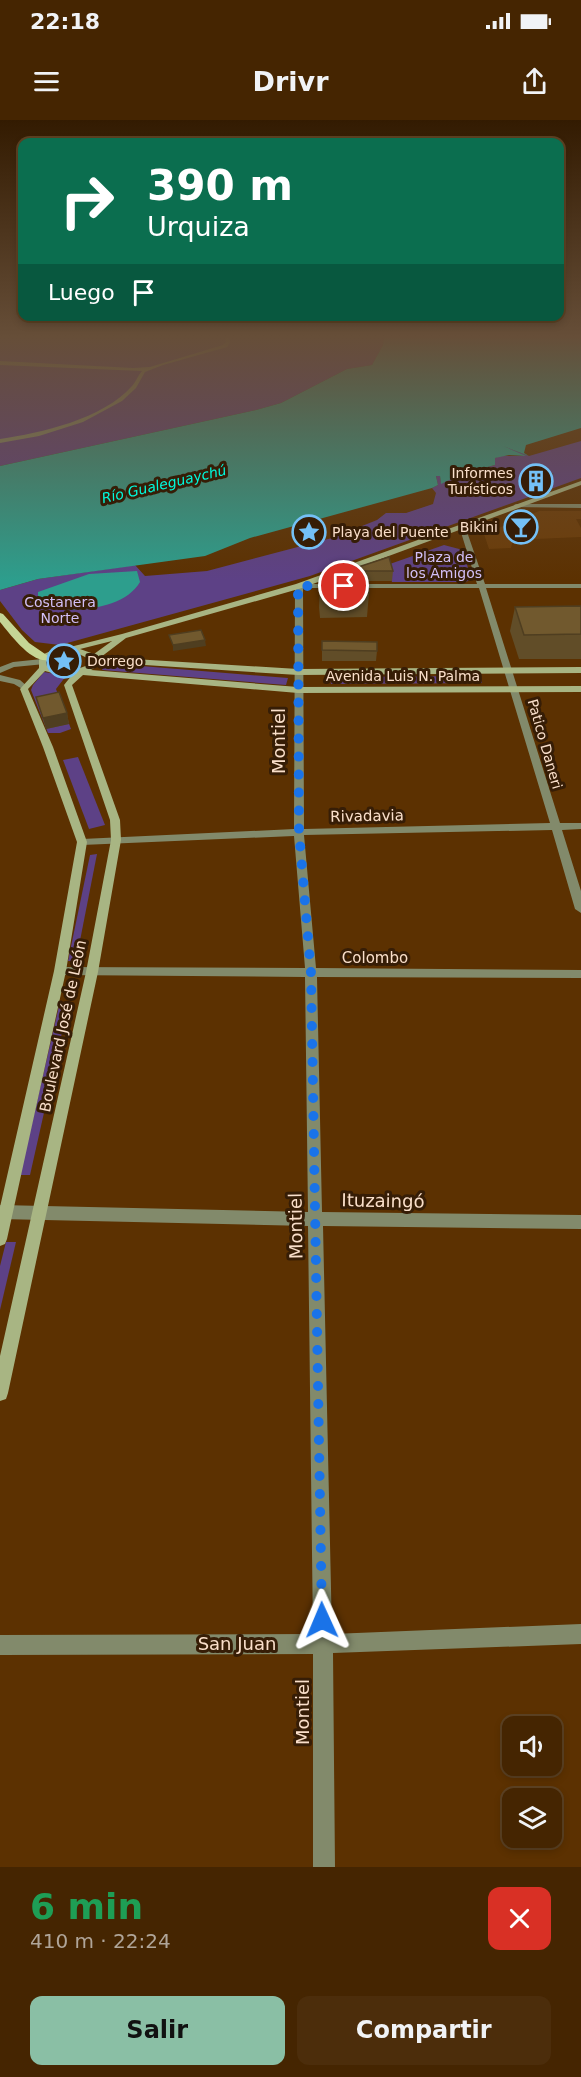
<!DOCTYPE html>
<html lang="es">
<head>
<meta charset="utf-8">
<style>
	body { margin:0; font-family:"DejaVu Sans",sans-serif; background:#4c2d0b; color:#f1f3f6; height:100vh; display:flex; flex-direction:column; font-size:22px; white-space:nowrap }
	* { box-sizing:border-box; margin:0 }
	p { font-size:20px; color:#b0a599 }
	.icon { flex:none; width:33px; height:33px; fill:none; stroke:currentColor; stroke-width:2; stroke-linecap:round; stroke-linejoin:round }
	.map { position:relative; height:1747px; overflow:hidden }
	.sheet { display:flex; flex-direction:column; background:#452501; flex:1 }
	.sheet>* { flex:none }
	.banner { position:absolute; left:18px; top:18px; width:546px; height:183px; border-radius:12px; box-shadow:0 3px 9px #0003,0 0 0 2px #5d4223; background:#0b6e4f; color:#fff; overflow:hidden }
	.buttons { position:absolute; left:502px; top:1596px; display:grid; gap:12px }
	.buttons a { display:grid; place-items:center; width:60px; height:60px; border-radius:12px; background:#452501; box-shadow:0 3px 9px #0003,0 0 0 2px #5d4223; font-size:30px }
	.pin { position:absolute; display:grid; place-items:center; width:51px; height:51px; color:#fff; margin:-26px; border:3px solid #fff; border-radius:50%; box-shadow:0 2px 6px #0007 }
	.me { position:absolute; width:66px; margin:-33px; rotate:359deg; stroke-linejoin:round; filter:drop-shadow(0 0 4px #0008) }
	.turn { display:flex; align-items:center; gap:21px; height:126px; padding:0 30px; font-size:27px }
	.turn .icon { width:78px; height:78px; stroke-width:2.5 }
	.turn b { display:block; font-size:42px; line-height:51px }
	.then { display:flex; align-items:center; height:57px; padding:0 30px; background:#0003; gap:12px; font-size:22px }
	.round { display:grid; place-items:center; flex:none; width:63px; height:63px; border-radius:12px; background:#4c2d0b }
	.headline { display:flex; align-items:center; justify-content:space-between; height:102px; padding:0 30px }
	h1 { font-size:36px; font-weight:800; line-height:45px; color:#1e9e55 }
	.primary-button { display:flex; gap:12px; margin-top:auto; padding:12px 30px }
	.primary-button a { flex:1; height:69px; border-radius:12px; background:#8abfa5; color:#111; font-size:24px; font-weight:800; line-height:69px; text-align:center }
	.primary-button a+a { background:#4c2d0b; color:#f1f3f6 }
	.status { display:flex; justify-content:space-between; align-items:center; height:42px; padding:0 30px; background:#452501; direction:ltr }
	.status svg { height:16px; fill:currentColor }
	header { display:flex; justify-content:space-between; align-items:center; height:78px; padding:0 30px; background:#452501; font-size:27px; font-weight:800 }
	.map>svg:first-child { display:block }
</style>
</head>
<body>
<div class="status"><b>22:18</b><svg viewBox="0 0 49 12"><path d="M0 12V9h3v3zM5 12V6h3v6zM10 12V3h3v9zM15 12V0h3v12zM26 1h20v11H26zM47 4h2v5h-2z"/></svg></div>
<header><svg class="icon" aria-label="menu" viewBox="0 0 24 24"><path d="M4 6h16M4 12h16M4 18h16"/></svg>Drivr<svg class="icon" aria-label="share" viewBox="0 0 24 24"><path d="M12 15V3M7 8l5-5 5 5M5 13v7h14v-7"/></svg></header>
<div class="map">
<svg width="581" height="1747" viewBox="0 0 581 1747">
	<rect width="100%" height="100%" fill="#5c3101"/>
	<path fill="#6b3c08" d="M539 391H581V399H576L581 408V417L513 420 511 428 489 429 484 414Z"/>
	<g fill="#5d4186">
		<path d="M0 217H384L383 225 372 245 347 249 281 283 256 290 0 346Z"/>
		<path d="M581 321V358L310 456 60 525 35 522 22 510 0 481V470L38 459 135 445 145 456 207 451 332 418 377 400 386 393H406L433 384 436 373 432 368 438 365 436 356H440L441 363 461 354 495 345V338L500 336H524L502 327 504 326 529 336Z"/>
		<path d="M444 425 463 430 471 459 466 462H392L387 445Z"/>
		<path d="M105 543 288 558 286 565 102 550Z"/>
		<path d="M44 552 66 556 56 569 71 609 60 613H48L31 570 33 565Z"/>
		<path d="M480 556 482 563 331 564 330 557Z"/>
		<path d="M78 637 105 705 89 709 63 640Z"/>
		<path d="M97 734 76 841H68L90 735Z"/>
		<path d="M59 886H68L30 1055H20Z"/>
		<path d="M6 1122H16L0 1190V1146Z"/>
	</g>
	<g fill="#2d9e8d">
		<path d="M384 217H581V308L526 325 524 333 529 336 503 326 526 336 509 335 495 338V345L461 354 441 364 440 356H436L438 365 432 368 250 418 205 436 38 459 0 470V346L256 290 281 283 347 249 372 245 383 225Z"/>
		<path d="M137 451 140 462C126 487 80 493 54 488 48 487 43 483 38 480V472L89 454Z"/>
	</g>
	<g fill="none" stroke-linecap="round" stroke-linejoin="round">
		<g fill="#828a6b" fill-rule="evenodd">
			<path d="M225 217H229L230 222 227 227 163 245 145 252 136 268 122 281 83 302 39 316 0 323V319C41 313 103 299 132 266 136 262 138 255 142 251L0 245V241L133 248 150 247 223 225 226 222Z"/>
			<path d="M516 384H581V388L514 387V385Z"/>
			<path d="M462 404 465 406 485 464H581V468H486L560 703H581V709L562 710 581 771V793L575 789 552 710 304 715 316 848 581 850V858L317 857 322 1092 581 1095V1109L323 1106 332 1514 581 1504V1524L333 1533 335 1747H313V1534L0 1535V1515L313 1514 308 1106 0 1099V1085L308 1092 305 857 60 855 54 851 60 847 305 848 294 716 82 725 77 722 82 719 294 709 295 466 299 464H335L339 466 335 468H303L304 709 550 703 479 468H353L349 466 353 464H477L459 406Z"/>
			<path d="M42 539 45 540V544L14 547 0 553V547L13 542Z"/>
			<path d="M0 555 20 560 28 567 24 570 14 564 0 561Z"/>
		</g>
		<path fill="#a8b583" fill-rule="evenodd" d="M581 361V365L302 468 126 518 101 537 298 549 581 547V553L298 555 99 542 98 546 91 550 298 567 581 566V572L298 573 83 555 72 565 120 700 121 720 98 852 8 1273 6 1279 0 1281V1236L86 852 111 720 110 700 64 565 72 555H59L45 551 28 569 53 627 87 722 66 851 7 1119 5 1124 0 1126V1087L54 851 77 722 43 627 20 569 39 548V540L44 534 57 528 70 527 122 514 296 464ZM112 521 94 534 80 529ZM67 532 79 534 91 540V543C77 552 63 550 47 546L46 542C52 535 58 533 67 532Z"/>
		<path fill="#c5d695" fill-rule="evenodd" d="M0 493 3 494 29 523 48 536V540C31 543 10 514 0 502Z"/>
	</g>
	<g fill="#614d28">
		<path d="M552 354 551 359 529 367 520 363 521 358Z"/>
		<path d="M352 449 393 451 392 461H354L351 459Z"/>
		<path d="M320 463 369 473 367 497 320 498 319 487Z"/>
		<path d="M581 486V539H519L510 511 515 487Z"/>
		<path d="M322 521 377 531 376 541H322Z"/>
		<path d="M36 577 67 593 69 604 46 609Z"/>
	</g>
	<g fill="#4f3e20">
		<path d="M552 354 551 359 529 367 530 362Z"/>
		<path d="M205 520 206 526 173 531V525Z"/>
		<path d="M67 593 69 604 46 609 43 598Z"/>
	</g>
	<g fill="#71592e" stroke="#4f3e20" stroke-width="1.5">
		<path d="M543 350 552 354 530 362 521 358Z"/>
		<path d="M389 437 393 451H355L352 449Z"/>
		<path d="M320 463H367L369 473H321Z"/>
		<path d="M581 486V514L524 515 515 487Z"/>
		<path d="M201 510 205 520 173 525 169 515Z"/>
		<path d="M322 521 377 522V531L322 530Z"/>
		<path d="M59 572 67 593 43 598 36 577Z"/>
	</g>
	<linearGradient id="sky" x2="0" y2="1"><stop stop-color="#331b01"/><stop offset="0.47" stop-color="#664e38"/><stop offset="1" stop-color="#664e38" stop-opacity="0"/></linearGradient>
	<rect width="581" height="461" fill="url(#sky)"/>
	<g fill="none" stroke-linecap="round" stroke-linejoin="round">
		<path stroke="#1a73e8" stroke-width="10" stroke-dasharray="0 18" d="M322 1500 311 853 299 712 298 466H344"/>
	</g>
	<defs>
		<g id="building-ring" transform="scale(1.725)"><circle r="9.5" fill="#361d06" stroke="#74c0f6" stroke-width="1.5"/><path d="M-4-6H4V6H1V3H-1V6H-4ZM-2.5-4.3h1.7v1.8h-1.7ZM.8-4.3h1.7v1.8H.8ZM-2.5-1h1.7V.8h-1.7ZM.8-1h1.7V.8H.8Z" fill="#74c0f6"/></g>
		<g id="bar-ring" transform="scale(1.725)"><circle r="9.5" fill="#361d06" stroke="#74c0f6" stroke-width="1.5"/><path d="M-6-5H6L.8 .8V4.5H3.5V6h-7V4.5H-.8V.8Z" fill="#74c0f6"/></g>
		<g id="sight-ring" transform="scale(1.725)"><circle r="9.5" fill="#361d06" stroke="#74c0f6" stroke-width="1.5"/><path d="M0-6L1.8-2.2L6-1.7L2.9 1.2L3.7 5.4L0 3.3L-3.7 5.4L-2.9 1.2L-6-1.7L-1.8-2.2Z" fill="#74c0f6"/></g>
	</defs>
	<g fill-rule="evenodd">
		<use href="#building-ring" x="536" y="361"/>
		<use href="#bar-ring" x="521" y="407"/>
		<use href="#sight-ring" x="309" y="412"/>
		<use href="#sight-ring" x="64" y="541"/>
	</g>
	<g text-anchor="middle" stroke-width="6" stroke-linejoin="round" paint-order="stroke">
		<g font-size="14" fill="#fadfca" stroke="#361d06" text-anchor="end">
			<text x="513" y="358">Informes<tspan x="513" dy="16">Turísticos</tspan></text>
			<text x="498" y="412">Bikini</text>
			<text x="332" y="417" text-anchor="start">Playa del Puente</text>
			<text x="87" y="546" text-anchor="start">Dorrego</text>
		</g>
		<g font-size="14" font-style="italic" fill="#00fadd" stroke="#361d06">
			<text transform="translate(164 364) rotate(-13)" y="5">Río Gualeguaychú</text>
		</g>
		<g font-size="14" fill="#d2bff7" stroke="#361d06">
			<text x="444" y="442">Plaza de<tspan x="444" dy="16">los Amigos</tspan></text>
			<text x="60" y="487">Costanera<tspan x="60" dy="16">Norte</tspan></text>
		</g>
		<g font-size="14" fill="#fadfca" stroke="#361d06">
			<text x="403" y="561">Avenida Luis N. Palma</text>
			<text transform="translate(545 624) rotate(74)" y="5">Patico Daneri</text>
		</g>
		<g font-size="15" fill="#fadfca" stroke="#361d06">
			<text transform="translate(367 696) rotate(-1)" y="5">Rivadavia</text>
			<text x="375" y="843">Colombo</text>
			<text transform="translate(63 906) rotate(-78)" y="5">Boulevard José de León</text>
		</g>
		<g font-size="18" fill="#fadfca" stroke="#361d06">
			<text transform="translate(279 621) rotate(-90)" y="6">Montiel</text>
			<text transform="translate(383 1081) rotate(1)" y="6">Ituzaingó</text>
			<text transform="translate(296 1106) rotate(-91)" y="6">Montiel</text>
			<text x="237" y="1530">San Juan</text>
			<text transform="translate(303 1592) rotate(-90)" y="6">Montiel</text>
		</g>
	</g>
</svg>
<div class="buttons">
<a><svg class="icon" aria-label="sound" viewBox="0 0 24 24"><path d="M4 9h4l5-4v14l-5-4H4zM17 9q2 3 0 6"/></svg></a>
<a><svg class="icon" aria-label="layers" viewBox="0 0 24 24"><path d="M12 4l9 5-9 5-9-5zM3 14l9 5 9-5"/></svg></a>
</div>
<div class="pin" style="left:344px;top:466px;background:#d93025"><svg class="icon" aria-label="arrive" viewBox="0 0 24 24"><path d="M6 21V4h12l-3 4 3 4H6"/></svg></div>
<svg class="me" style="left:322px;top:1500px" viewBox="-20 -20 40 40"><path d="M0-17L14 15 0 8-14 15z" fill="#1a73e8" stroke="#fff" stroke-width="4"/></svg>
<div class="banner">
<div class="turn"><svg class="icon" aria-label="right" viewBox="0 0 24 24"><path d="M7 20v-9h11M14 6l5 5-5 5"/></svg><div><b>390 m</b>Urquiza</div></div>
<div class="then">Luego<svg class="icon" aria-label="arrive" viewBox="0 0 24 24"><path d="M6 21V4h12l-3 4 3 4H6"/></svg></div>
</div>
</div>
<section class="sheet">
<div class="headline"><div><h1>6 min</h1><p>410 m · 22:24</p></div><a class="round" style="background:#d93025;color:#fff"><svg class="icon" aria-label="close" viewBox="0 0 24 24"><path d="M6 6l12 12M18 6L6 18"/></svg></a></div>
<div class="primary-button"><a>Salir</a><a>Compartir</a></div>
</section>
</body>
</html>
